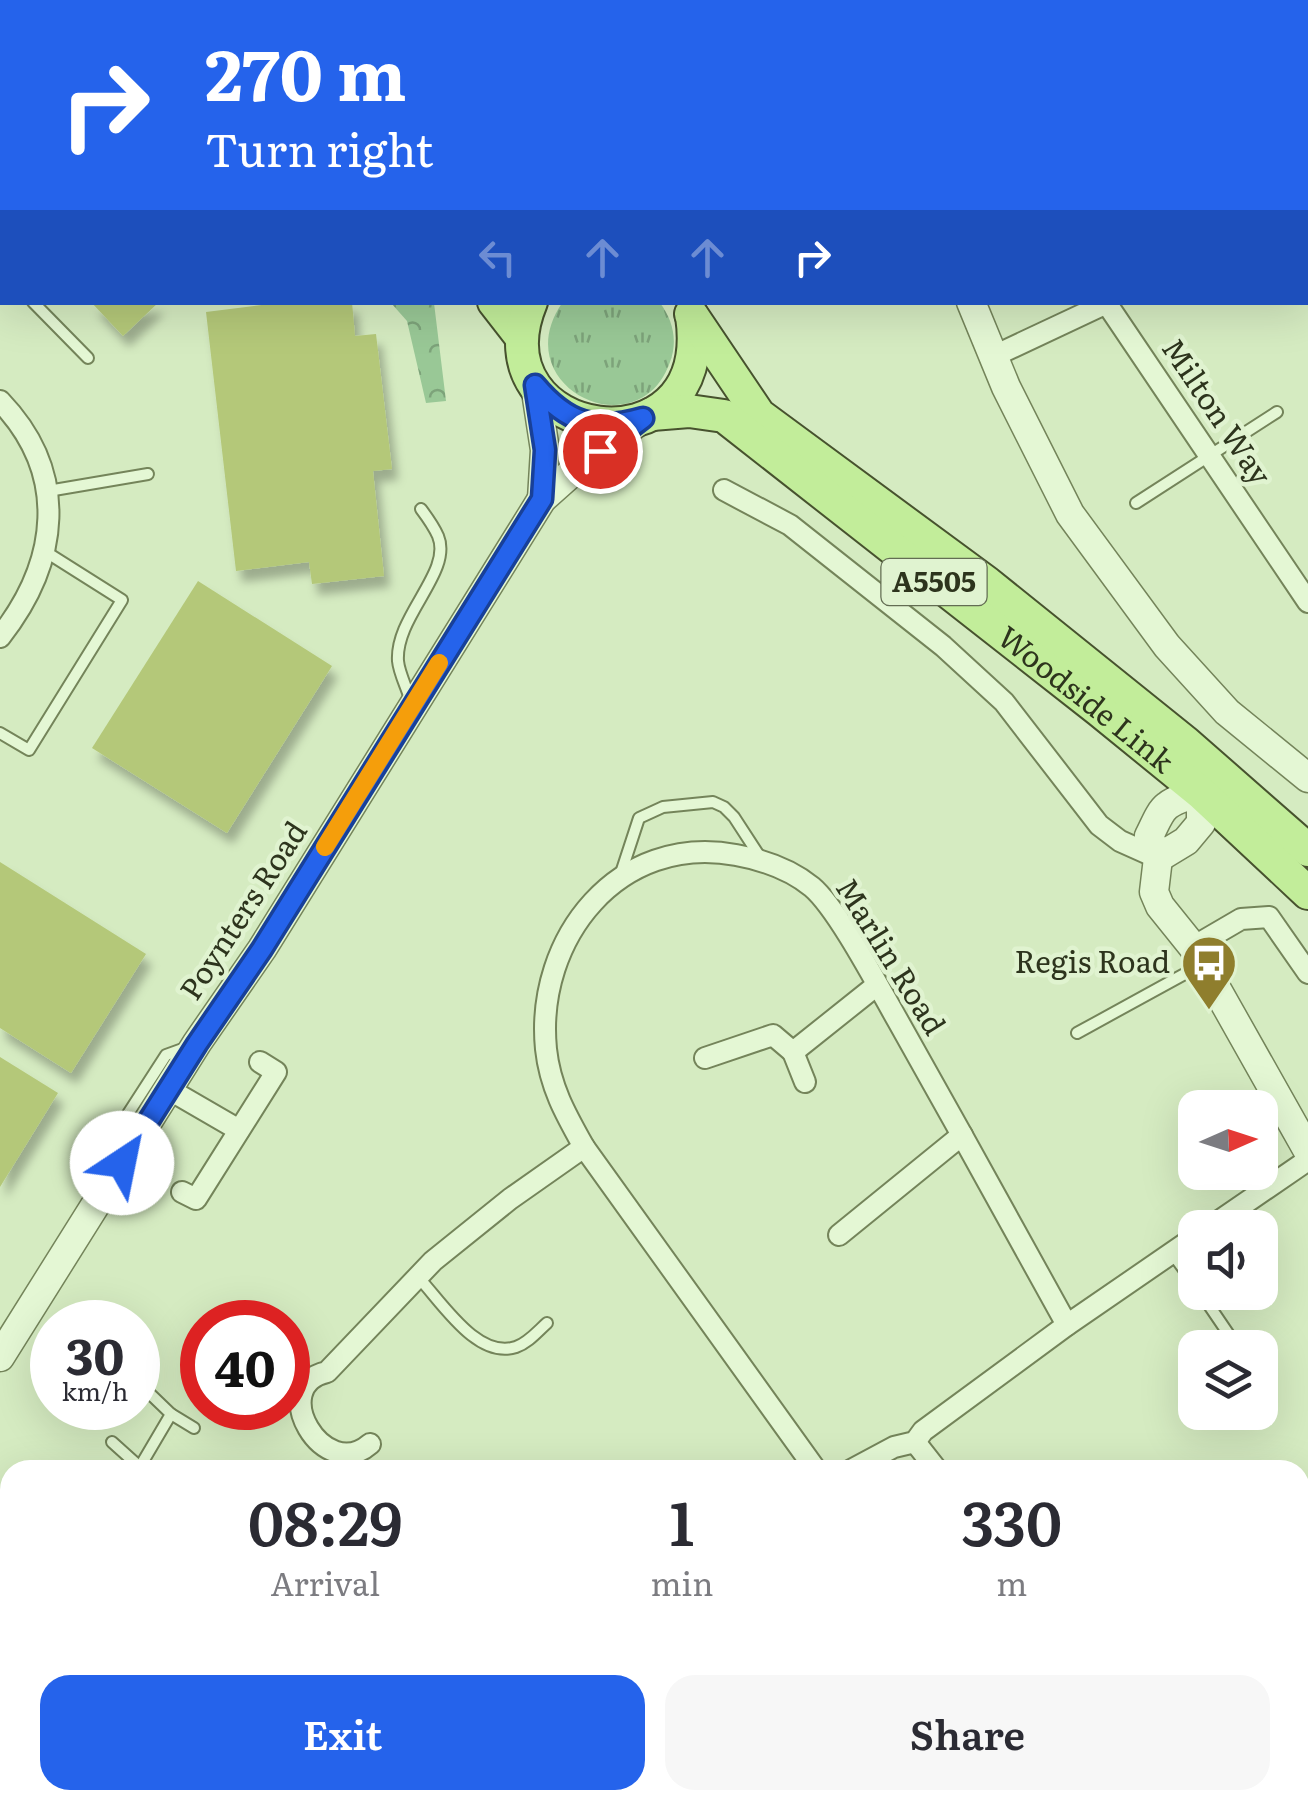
<!DOCTYPE html>
<html lang="en">
<head>
<meta charset="utf-8">
<style>
	body { margin:0; font-family:Literata,serif; background:#f7f7f7; color:#2b2b33; height:100vh; display:flex; flex-direction:column; font-size:38px; white-space:nowrap }
	* { box-sizing:border-box; margin:0 }
	p { font-size:32px; color:#7c7c81 }
	.icon { flex:none; width:55px; height:55px; fill:none; stroke:currentColor; stroke-width:2; stroke-linecap:round; stroke-linejoin:round }
	.map { position:relative; flex:1; overflow:hidden }
	.panel { position:absolute; left:0px; top:1460px; width:1310px; height:350px; display:flex; flex-direction:column; background:#fff; border-radius:30px 30px 0 0; box-shadow:0 10px 40px #0002 }
	.panel>* { flex:none }
	.guide { position:absolute; left:0px; top:0px; width:1310px; height:305px; box-shadow:0 10px 40px #0002; background:#2563eb; color:#fff; overflow:hidden }
	.needle { width:65px; rotate:87deg }
	.tools { position:absolute; left:1178px; top:1090px; display:grid; gap:20px }
	.tools a { display:grid; place-items:center; width:100px; height:100px; border-radius:20px; background:#fff; box-shadow:0 10px 40px #0002; font-size:50px }
	.speed { position:absolute; left:30px; top:1300px; display:flex; gap:20px; font-size:50px; font-weight:700; text-align:center }
	.speed>* { display:grid; place-content:center; width:130px; height:130px; border-radius:50%; background:#fff; box-shadow:0 10px 40px #0002; line-height:1 }
	.speed small { font-size:25px; font-weight:400 }
	.speed .limit { border:15px solid #d22; background:#fff; color:#111 }
	.pin { position:absolute; display:grid; place-items:center; width:85px; height:85px; color:#fff; margin:-42px; border:5px solid #fff; border-radius:50%; box-shadow:0 2px 10px #0007 }
	.me { position:absolute; width:110px; margin:-55px; rotate:34deg; stroke-linejoin:round; filter:drop-shadow(0 0 8px #0008) }
	.turn { display:flex; align-items:center; gap:35px; height:210px; padding:0 40px; font-size:45px }
	.turn .icon { width:130px; height:130px; stroke-width:2.5 }
	.turn b { display:block; font-size:70px; line-height:85px }
	.lanes { display:flex; align-items:center; height:95px; padding:0 40px; background:#0003; justify-content:center; gap:50px; direction:ltr }
	.lanes .off { opacity:.35 }
	.eta { display:flex; justify-content:space-evenly; align-items:center; height:170px; text-align:center }
	.eta b { font-size:60px; font-weight:600; line-height:70px }
	.cta { display:flex; gap:20px; margin-top:auto; padding:20px 40px }
	.cta a { flex:1; height:115px; border-radius:30px; background:#2563eb; color:#fff; font-size:40px; font-weight:600; line-height:115px; text-align:center }
	.cta a+a { background:#f7f7f7; color:#2b2b33 }
	.map>svg:first-child { display:block }
</style>
</head>
<body>
<div class="map">
<svg width="1308" height="1810" viewBox="0 0 1308 1810">
	<defs>
		<pattern id="grass-tufts" width="24" height="20" patternUnits="userSpaceOnUse" patternTransform="scale(2.5)"><rect width="24" height="20" fill="#99c896"/><path d="M3 7l-1-3M5 7V3M7 7l1-3M15 17l-1-3M17 17v-4M19 17l1-3" fill="none" stroke="#7da37a"/></pattern>
		<pattern id="forest-crowns" width="20" height="18" patternUnits="userSpaceOnUse" patternTransform="scale(2.5)"><rect width="20" height="18" fill="#99c896"/><path d="M2 6a3 3 0 1 1 6 0M12 15a3 3 0 1 1 6 0" fill="none" stroke="#7da37a"/></pattern>
		<pattern id="park-dots" width="8" height="8" patternUnits="userSpaceOnUse" patternTransform="scale(2.5)"><rect width="8" height="8" fill="#99c896"/><path d="M2 2h.1M6 6h.1" fill="none" stroke="#7da37a" stroke-width="1.8" stroke-linecap="round"/></pattern>
		<filter id="shadow"><feDropShadow dx="6" dy="11" stdDeviation="5" flood-color="#0004"/></filter>
	</defs>
	<rect width="100%" height="100%" fill="#d5ebc1"/>
	<path fill="url(#grass-tufts)" d="M562 303H660C673 320 678 341 670 362 639 451 505 387 562 303Z"/>
	<path fill="url(#forest-crowns)" d="M391 303H434L446 401 426 403 407 321Z"/>
	<path fill="url(#park-dots)" d="M496 1800H1167L1174 1810H484Z"/>
	<g fill="#b4c879" filter="url(#shadow)">
		<path d="M91 302H159L123 336Z"/>
		<path d="M285 302H352L355 336 376 334 392 469 373 471 384 576 312 584 309 562 236 571 206 312Z"/>
		<path d="M198 581 332 666 227 833 92 748Z"/>
		<path d="M0 862 146 954 71 1073 0 1028Z"/>
		<path d="M0 1057 58 1093 0 1187Z"/>
	</g>
	<g fill="none" stroke-linecap="round" stroke-linejoin="round">
		<g stroke="#74845a" stroke-width="14">
			<g id="service">
				<path d="M26 0 29 2"/>
				<path d="M0 268 2 271"/>
				<path d="M33 302 88 358"/>
				<path d="M48 491 148 474"/>
				<path d="M1136 503 1277 412"/>
				<path d="M410 699C407 688 399 673 398 661 395 616 453 572 438 536 434 527 427 517 421 509"/>
				<path d="M0 733 29 750 122 600 46 552"/>
				<path d="M620 876 639 818 663 807 713 802 724 807 734 817 760 857"/>
				<path d="M1077 1033 1201 965"/>
				<path d="M123 1147 124 1120 166 1055 188 1047"/>
				<path d="M1172 1253 1195 1285"/>
				<path d="M418 1277C441 1301 477 1360 516 1347 528 1343 537 1332 547 1323"/>
				<path d="M1200 1292 1238 1348"/>
				<path d="M1246 1348 1262 1338"/>
				<path d="M171 1414 194 1428"/>
				<path d="M112 1442 142 1469"/>
				<path d="M138 1470 171 1414 145 1389"/>
			</g>
		</g>
		<g stroke="#74845a" stroke-width="24">
			<g id="minor">
				<path d="M1159 0 1161 2"/>
				<path d="M1308 163V164"/>
				<path d="M1107 304 1308 602"/>
				<path d="M994 356 1109 302"/>
				<path d="M0 401C70 474 59 562 0 637"/>
				<path d="M724 490 790 525 943 646 1004 702 1099 825 1120 841 1158 858"/>
				<path d="M1193 947 1241 919 1269 917 1308 973"/>
				<path d="M793 1052 805 1082"/>
				<path d="M705 1058 773 1035 793 1052 877 985"/>
				<path d="M170 1090 239 1130"/>
				<path d="M182 1192 196 1199 276 1072 260 1062"/>
				<path d="M1209 1228 1308 1160"/>
				<path d="M839 1235 962 1135"/>
				<path d="M915 1442 937 1470"/>
				<path d="M370 1444C324 1484 266 1386 327 1372L433 1261 510 1199 584 1147"/>
				<path d="M816 1470 584 1147C566 1115 550 1087 546 1049 535 938 619 833 736 855 764 860 790 869 812 887 838 909 879 988 898 1021 955 1122 1011 1223 1067 1325"/>
				<path d="M851 1470 894 1447 915 1442 923 1431 1067 1325 1195 1237"/>
				<path d="M1300 1711 1308 1705"/>
				<path d="M0 1725 10 1731"/>
				<path d="M121 1800 137 1810"/>
				<path d="M1181 1800 1188 1810"/>
				<path d="M477 1810 484 1800"/>
			</g>
		</g>
		<g stroke="#74845a" stroke-width="31">
			<g id="tertiary">
				<path d="M837 2 838 0"/>
				<path d="M868 2V0"/>
				<path d="M971 302 1006 387 1070 514 1167 646 1227 712 1308 778"/>
				<path d="M535 385 545 450 542 499"/>
				<path d="M1158 858 1154 892 1160 906 1193 947 1308 1151"/>
				<path d="M1158 858 1149 836C1154 827 1159 812 1167 806 1183 793 1193 801 1212 779"/>
				<path d="M1158 858 1186 841 1201 823V793"/>
				<path d="M0 1357 197 1043 262 949 542 499 578 467 643 418"/>
			</g>
		</g>
		<g stroke="#47522e" stroke-width="36">
			<g id="primary">
				<path d="M209 0 211 2"/>
				<path d="M290 0 292 2"/>
				<path d="M494 302 522 338"/>
				<path d="M531 302C473 442 716 479 692 316"/>
				<path d="M691 314 759 415 987 583 1186 743 1308 850"/>
				<path id="s1" d="M652 414 689 411 724 416 1099 710 1201 793 1308 893"/>
			</g>
		</g>
		<use href="#service" stroke="#e4f7d4" stroke-width="10"/>
		<use href="#minor" stroke="#e4f7d4" stroke-width="20"/>
		<use href="#tertiary" stroke="#e4f7d4" stroke-width="28"/>
		<use href="#primary" stroke="#c2ed9a" stroke-width="32"/>
	</g>
	<g fill="none" stroke-linecap="round" stroke-linejoin="round">
		<g stroke="#184099" stroke-width="25">
			<path id="route" d="M122 1163 197 1044 262 949 542 499 545 450 535 385C567 423 595 432 643 418L600 451"/>
		</g>
		<use href="#route" stroke="#2563eb" stroke-width="18"/>
		<path stroke="#f59e0b" stroke-width="18" d="M325 847 439 663"/>
	</g>
	<defs>
		<g id="bus-pin" transform="scale(2.875)"><path d="M0 17L-7.5 6A9.5 9.5 0 1 1 7.5 6Z" fill="#8f7e2d" stroke="#e0f3d0"/><path d="M-5-6H5V4H4V6H2V4H-2V6H-4V4H-5ZM-3.5-4V0h7V-4ZM-3.5 1.2v1.5H-2V1.2ZM2 1.2v1.5H3.5V1.2Z" fill="#fff"/></g>
	</defs>
	<g fill-rule="evenodd">
		<use href="#bus-pin" x="1209" y="963"/>
	</g>
	<g text-anchor="middle" stroke-width="9" stroke-linejoin="round" paint-order="stroke">
		<rect fill="#e0f3d0" stroke="#636d53" stroke-width="2.5" x="881.5" y="559" width="105" height="46" rx="8"/>
		<g font-size="28" font-weight="bold" fill="#2d341d">
			<text x="934" y="592">A5505</text>
		</g>
		<g font-size="30" fill="#2d341d" stroke="#e0f3d0">
			<text transform="translate(1216 412) rotate(56)" y="10">Milton Way</text>
			<text dy="10" stroke="none"><textPath href="#s1" startOffset="532">Woodside Link</textPath></text>
			<text transform="translate(244 911) rotate(-57)" y="10">Poynters Road</text>
			<text transform="translate(890 957) rotate(58)" y="10">Marlin Road</text>
		</g>
		<g font-size="30" fill="#2d341d" stroke="#e0f3d0" text-anchor="end">
			<text x="1170" y="973">Regis Road</text>
		</g>
	</g>
</svg>
<div class="tools">
<a><svg class="needle" viewBox="-14 -14 28 28"><path d="M0-13l5 13h-10z" fill="#e53935"/><path d="M0 13l5-13h-10z" fill="#7c7c81"/></svg></a>
<a><svg class="icon" aria-label="sound" viewBox="0 0 24 24"><path d="M4 9h4l5-4v14l-5-4H4zM17 9q2 3 0 6"/></svg></a>
<a><svg class="icon" aria-label="layers" viewBox="0 0 24 24"><path d="M12 4l9 5-9 5-9-5zM3 14l9 5 9-5"/></svg></a>
</div>
<div class="speed"><div>30<small>km/h</small></div><div class="limit">40</div></div>
<div class="pin" style="left:600px;top:451px;background:#d93025"><svg class="icon" aria-label="arrive" viewBox="0 0 24 24"><path d="M6 21V4h12l-3 4 3 4H6"/></svg></div>
<svg class="me" style="left:122px;top:1163px" viewBox="-20 -20 40 40"><circle r="19" fill="#fff"/><path d="M0-13L10 11 0 6-10 11z" fill="#2563eb"/></svg>
<div class="guide">
<div class="turn"><svg class="icon" aria-label="right" viewBox="0 0 24 24"><path d="M7 20v-9h11M14 6l5 5-5 5"/></svg><div><b>270 m</b>Turn right</div></div>
<div class="lanes"><svg class="icon off" aria-label="left" viewBox="0 0 24 24"><path d="M17 20v-9H6M10 6l-5 5 5 5"/></svg><svg class="icon off" aria-label="ahead" viewBox="0 0 24 24"><path d="M12 20V5M6 11l6-6 6 6"/></svg><svg class="icon off" aria-label="ahead" viewBox="0 0 24 24"><path d="M12 20V5M6 11l6-6 6 6"/></svg><svg class="icon" aria-label="right" viewBox="0 0 24 24"><path d="M7 20v-9h11M14 6l5 5-5 5"/></svg></div>
</div>
<section class="panel">
<div class="eta">
<div><b>08:29</b><p>Arrival</p></div>
<div><b>1</b><p>min</p></div>
<div><b>330</b><p>m</p></div>
</div>
<div class="cta"><a>Exit</a><a>Share</a></div>
</section>
</div>
</body>
</html>
